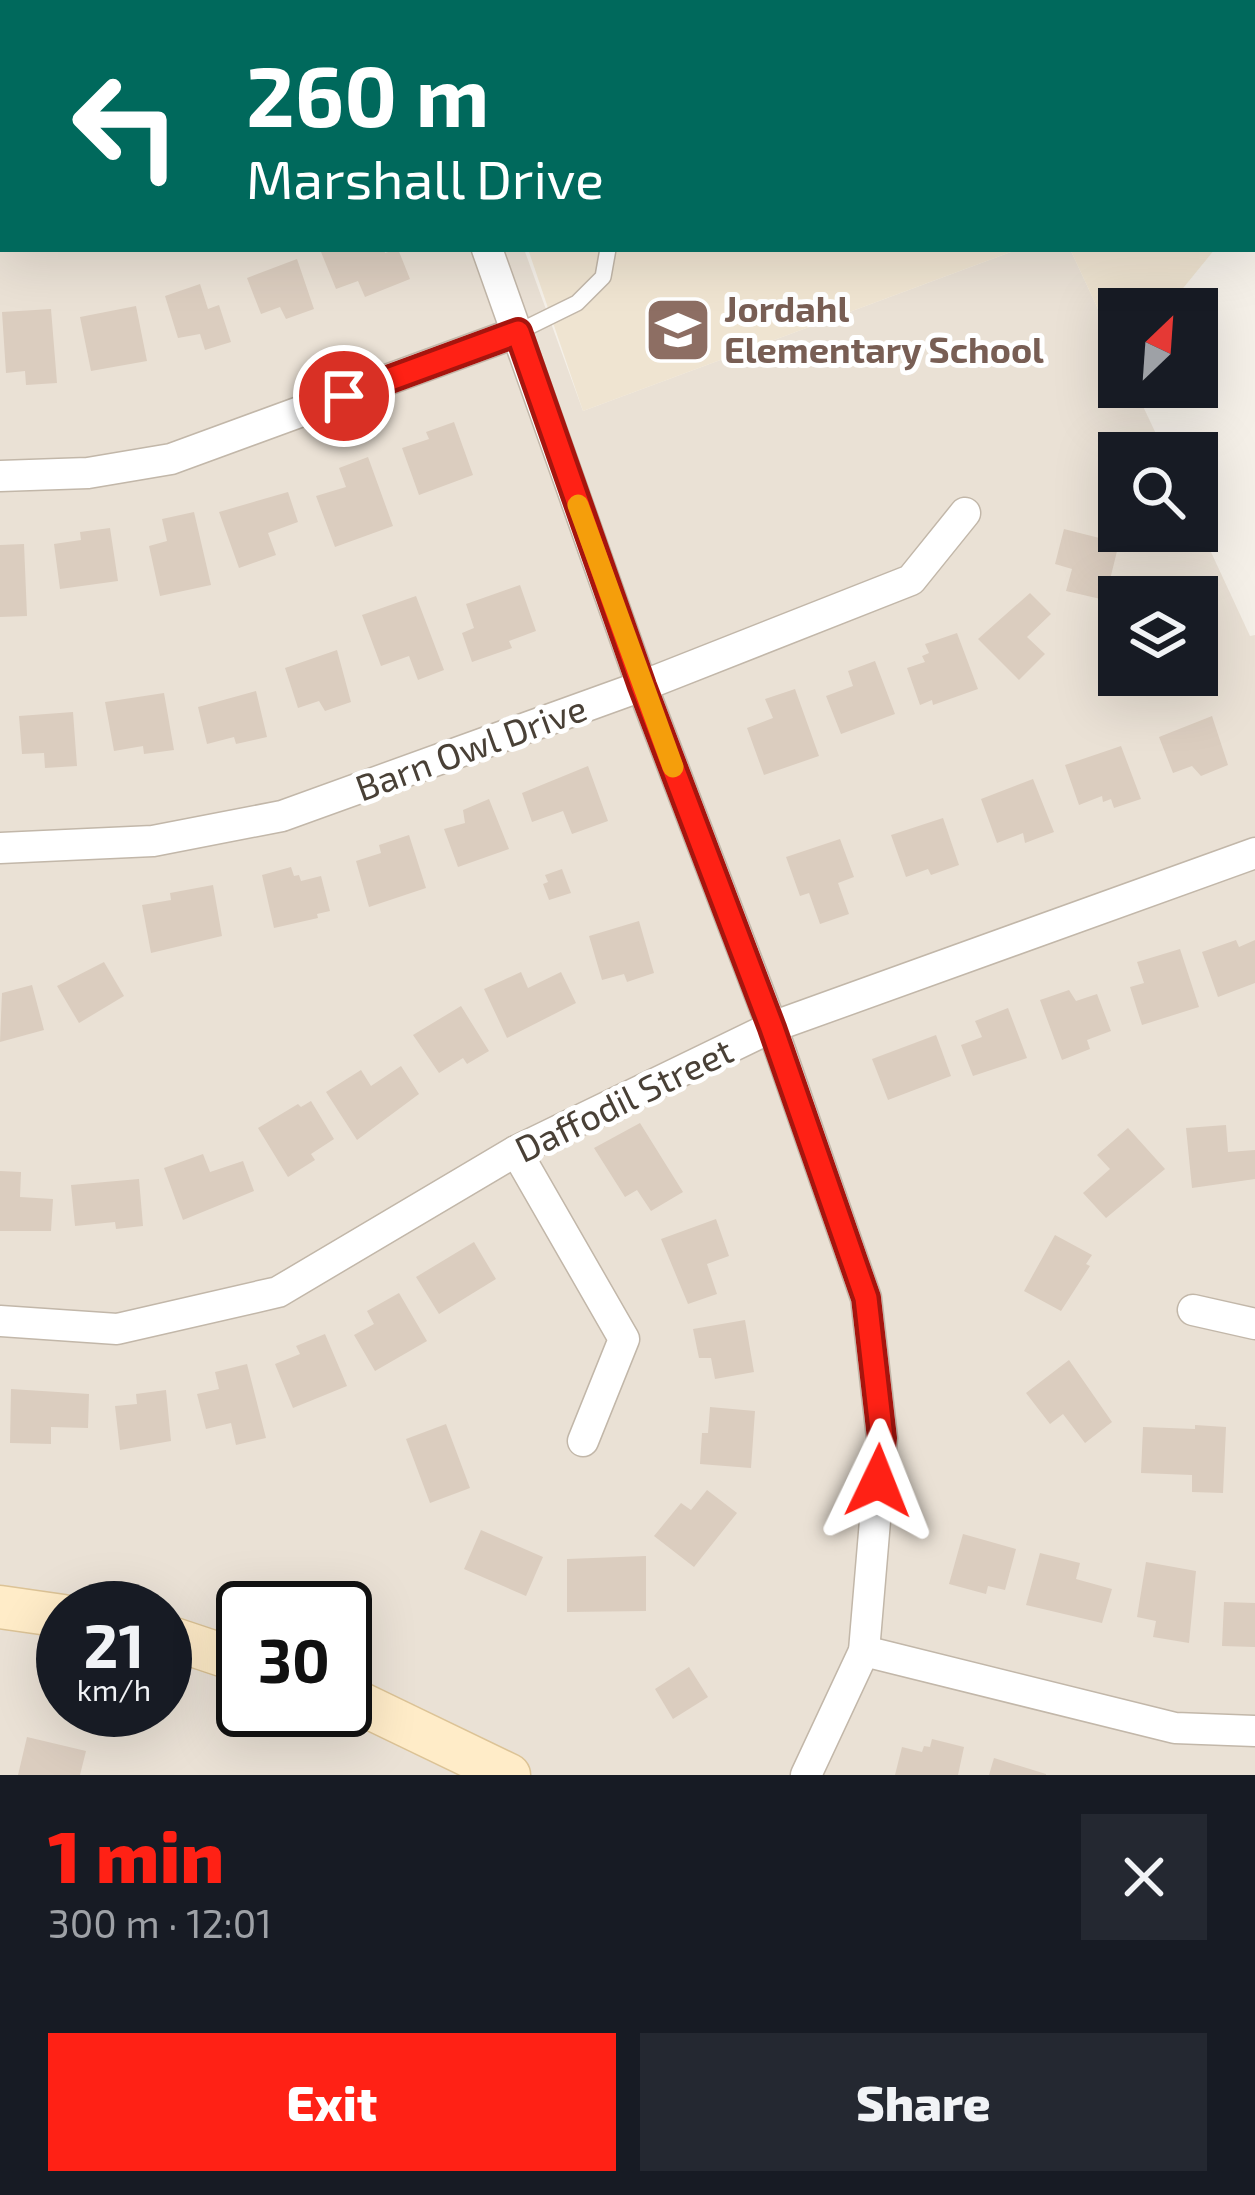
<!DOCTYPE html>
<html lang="en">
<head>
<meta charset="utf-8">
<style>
	body { margin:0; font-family:"Exo 2",sans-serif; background:#242831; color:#f1f3f6; height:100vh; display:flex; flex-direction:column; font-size:45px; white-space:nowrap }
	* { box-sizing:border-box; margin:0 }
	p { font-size:39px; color:#9ea1a6 }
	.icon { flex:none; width:66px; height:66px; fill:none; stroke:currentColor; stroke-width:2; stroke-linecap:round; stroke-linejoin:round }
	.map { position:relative; height:1775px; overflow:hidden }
	.panel { display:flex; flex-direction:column; background:#171b24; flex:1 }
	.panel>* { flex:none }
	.banner { position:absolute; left:0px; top:0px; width:1257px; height:252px; box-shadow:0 12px 48px #0002; background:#00695c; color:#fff; overflow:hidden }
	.needle { width:78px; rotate:25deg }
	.fabs { position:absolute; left:1098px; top:288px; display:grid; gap:24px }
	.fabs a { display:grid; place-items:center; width:120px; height:120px; border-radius:0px; background:#171b24; box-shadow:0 12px 48px #0002; font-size:60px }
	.speed { position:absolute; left:36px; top:1581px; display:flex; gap:24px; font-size:60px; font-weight:700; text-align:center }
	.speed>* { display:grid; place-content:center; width:156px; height:156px; border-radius:50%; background:#171b24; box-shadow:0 12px 48px #0002; line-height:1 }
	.speed small { font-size:30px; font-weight:400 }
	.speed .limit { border:6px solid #111; border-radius:18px; background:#fff; color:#111 }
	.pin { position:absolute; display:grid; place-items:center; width:102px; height:102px; color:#fff; margin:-51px; border:6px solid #fff; border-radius:50%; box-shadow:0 3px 12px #0007 }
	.me { position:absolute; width:132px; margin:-66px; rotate:2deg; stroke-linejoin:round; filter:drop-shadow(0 0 9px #0008) }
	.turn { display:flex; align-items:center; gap:42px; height:252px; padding:0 48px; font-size:54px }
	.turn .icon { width:156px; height:156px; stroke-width:2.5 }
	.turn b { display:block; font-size:84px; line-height:102px }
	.round { display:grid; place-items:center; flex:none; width:126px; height:126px; border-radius:0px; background:#242831 }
	.overview { display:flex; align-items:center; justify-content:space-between; height:204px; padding:0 48px }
	h1 { font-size:72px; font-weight:800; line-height:90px; color:#ff2115 }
	.action { display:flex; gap:24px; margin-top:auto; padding:24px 48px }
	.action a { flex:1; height:138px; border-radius:0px; background:#ff2115; color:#fff; font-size:48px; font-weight:800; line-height:138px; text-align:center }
	.action a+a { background:#242831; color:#f1f3f6 }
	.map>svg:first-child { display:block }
</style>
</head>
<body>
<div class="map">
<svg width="1255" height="1775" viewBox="0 0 1255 1775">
	<rect width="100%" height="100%" fill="#f5f0e8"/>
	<path fill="#eae1d5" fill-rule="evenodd" d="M0 0H435L436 3H3V249H524L583 411 1019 249H1070L1119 354V387H1134L1165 453H1119V531H1197V522L1250 636 1255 635V1775H0ZM1119 597H1197V675H1119ZM63 1608H165V1710H63ZM243 1608H345V1710H243Z"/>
	<g fill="#efe4d1">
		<path d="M444 0H1255V162L1254 3Z"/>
		<path d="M528 249H1019L583 411Z"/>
		<path d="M1070 249H1215L1166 309H1119V354Z"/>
	</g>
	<g fill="#dbcdbf">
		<path d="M327 249H384L385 253 398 249 410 279 365 297 358 281 336 289 321 252Z"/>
		<path d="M297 259 314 309 286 319 280 307 261 314 247 278Z"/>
		<path d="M200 284 208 309 219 305 231 342 205 350 200 334 178 338 165 296Z"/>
		<path d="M136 306 147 361 91 371 80 317Z"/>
		<path d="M51 309 57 383 26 385 25 371 6 373 2 312Z"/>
		<path d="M454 422 473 475 419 495 402 448 429 439 426 432Z"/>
		<path d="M368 457 393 526 335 547 316 496 346 487 339 468Z"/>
		<path d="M288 492 298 522 268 533 276 555 239 568 219 512Z"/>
		<path d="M194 512 211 585 160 596 149 546 167 541 162 519Z"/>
		<path d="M110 528 118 581 60 589 54 544 81 540 80 532Z"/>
		<path d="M1064 529 1119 543 1105 600 1066 591 1072 569 1055 564Z"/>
		<path d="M24 544 27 616 0 617V545Z"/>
		<path d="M520 585 536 631 509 641 512 648 472 662 462 633 474 628 466 604Z"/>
		<path d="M1030 593 1051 614 1027 637 1045 654 1019 680 978 639Z"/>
		<path d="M416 596 444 670 418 680 409 656 381 666 362 615Z"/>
		<path d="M957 633 978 689 933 705 932 700 920 705 907 668 925 662 922 656 929 653 925 644Z"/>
		<path d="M337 650 351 702 325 711 319 701 298 708 285 668Z"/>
		<path d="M875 661 895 714 841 734 826 696 853 686 848 671Z"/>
		<path d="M795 689 819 756 764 775 747 728 773 718 765 699Z"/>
		<path d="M256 691 267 737 236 744 234 737 207 744 198 707Z"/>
		<path d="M164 693 174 750 144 754 143 746 114 751 105 702Z"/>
		<path d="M73 712 77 766 45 768 44 753 22 754 19 716Z"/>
		<path d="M1212 716 1228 765 1201 776 1192 766 1173 773 1159 737Z"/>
		<path d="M1121 746 1141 799 1114 808 1111 799 1103 802 1102 796 1079 805 1065 765Z"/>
		<path d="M588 766 608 821 572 834 563 811 532 822 522 793Z"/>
		<path d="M1033 779 1054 832 1025 843 1023 833 997 843 981 799Z"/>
		<path d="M489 799 509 849 458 867 444 829 465 823 463 810Z"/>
		<path d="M943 818 959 865 931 875 928 869 906 877 891 835Z"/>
		<path d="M409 835 426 888 369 907 356 861 381 853 379 845Z"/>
		<path d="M840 839 854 877 838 883 849 914 820 924 809 893 800 896 786 857Z"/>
		<path d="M291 867 294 876 299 875 301 881 321 876 330 911 317 914 318 918 274 928 262 875Z"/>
		<path d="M562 869 571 893 549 900 543 884 548 882 545 875Z"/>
		<path d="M213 885 222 936 151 953 142 905 171 900 170 893Z"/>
		<path d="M639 921 654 973 627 982 624 974 602 980 589 936Z"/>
		<path d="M1236 940 1239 947 1255 940V983L1218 997 1202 952Z"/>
		<path d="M1180 949 1199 1007 1142 1025 1130 987 1144 983 1137 962Z"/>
		<path d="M104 962 124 996 79 1023 57 986Z"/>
		<path d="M521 972 528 988 561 972 576 1003 507 1038 484 989Z"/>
		<path d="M32 985 44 1030 0 1042 2 993Z"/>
		<path d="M1069 990 1076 1001 1097 994 1111 1031 1087 1040 1090 1049 1062 1060 1040 1000Z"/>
		<path d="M461 1006 489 1051 467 1064 463 1058 439 1073 413 1035Z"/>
		<path d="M1008 1008 1027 1058 973 1076 961 1045 982 1037 975 1021Z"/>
		<path d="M936 1035 951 1076 888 1100 872 1059Z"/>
		<path d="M401 1066 419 1094 357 1140 326 1092 361 1070 371 1086Z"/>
		<path d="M311 1101 334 1139 311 1154 315 1160 288 1177 258 1128 298 1104 301 1107Z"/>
		<path d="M640 1123 683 1192 651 1211 637 1190 625 1197 594 1148Z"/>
		<path d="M1226 1125 1228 1152 1255 1150V1179L1192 1188 1186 1128Z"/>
		<path d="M1128 1128 1165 1169 1106 1218 1083 1193 1110 1169 1097 1155Z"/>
		<path d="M203 1154 210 1172 243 1161 254 1191 183 1220 164 1168Z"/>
		<path d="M0 1171 21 1172 20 1197 53 1199 51 1231H0Z"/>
		<path d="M139 1179 143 1226 116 1229 115 1222 75 1226 71 1185Z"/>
		<path d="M716 1219 729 1256 707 1264 717 1294 688 1304 661 1239Z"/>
		<path d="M1055 1235 1092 1255 1086 1264 1090 1266 1061 1311 1024 1291Z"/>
		<path d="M474 1242 496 1279 439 1314 416 1277Z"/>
		<path d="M399 1293 427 1341 375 1371 354 1335 374 1324 367 1311Z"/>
		<path d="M745 1320 754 1372 715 1379 711 1358H699L693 1329Z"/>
		<path d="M325 1334 347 1386 293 1408 275 1364 300 1354 296 1346Z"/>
		<path d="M1069 1360 1112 1422 1085 1443 1063 1414 1050 1424 1026 1393Z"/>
		<path d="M247 1364 266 1438 236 1445 231 1423 206 1429 197 1394 219 1389 215 1372Z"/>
		<path d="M11 1389 89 1394 88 1428 51 1427V1444L10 1443Z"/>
		<path d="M166 1390 171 1441 120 1450 115 1406 137 1404 136 1394Z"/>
		<path d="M710 1407 755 1411 751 1468 700 1464 702 1433H708Z"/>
		<path d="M446 1424 470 1488 430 1503 406 1439Z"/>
		<path d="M1195 1425 1226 1427 1223 1493 1192 1492V1475L1141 1473 1143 1427 1195 1429Z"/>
		<path d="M707 1490 737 1513 694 1567 654 1536 681 1503 691 1510Z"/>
		<path d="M481 1530 543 1557 526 1596 464 1569Z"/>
		<path d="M963 1534 1016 1549 1005 1590 988 1586 986 1594 949 1584Z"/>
		<path d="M1040 1553 1080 1563 1076 1579 1112 1589 1102 1623 1026 1605Z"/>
		<path d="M646 1556V1611L567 1612V1559Z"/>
		<path d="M1146 1562 1196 1571 1189 1643 1153 1637 1156 1621 1137 1617Z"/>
		<path d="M1224 1602 1255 1603V1647L1222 1646Z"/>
		<path d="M689 1667 708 1697 673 1719 655 1689Z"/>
		<path d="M27 1737 86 1751 80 1775H18Z"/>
		<path d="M932 1739 964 1747 958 1775H895L902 1747 922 1752 924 1746 930 1747Z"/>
		<path d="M994 1758 1046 1774V1775H989Z"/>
	</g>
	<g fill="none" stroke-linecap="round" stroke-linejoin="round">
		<g stroke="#c2b7a9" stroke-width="18">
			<g id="service">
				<path d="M509 0 510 3"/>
				<path d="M624 3 625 0"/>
				<path d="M518 332 577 303 603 277 608 249"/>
			</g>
		</g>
		<g stroke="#c2b7a9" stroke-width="33">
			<g id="minor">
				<path d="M396 0 397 3"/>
				<path d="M301 3 309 0"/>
				<path d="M0 88 3 87"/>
				<path d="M487 249 642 686 772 1027 866 1298 882 1438 864 1651 806 1775"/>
				<path d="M0 476 88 473 171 459 518 332"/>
				<path d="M0 848 153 841 282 816 642 686 911 580 965 513"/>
				<path d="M516 1151 624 1339 583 1441"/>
				<path d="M1193 1310 1255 1324"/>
				<path d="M0 1321 117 1329 278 1292 516 1151 772 1027 1255 853"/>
				<path d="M864 1651 1175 1728 1255 1731"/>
			</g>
		</g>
		<g stroke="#dcc396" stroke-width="45">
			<g id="secondary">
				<path d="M0 1607 63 1616"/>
				<path d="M165 1636 243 1662"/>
				<path d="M345 1696 509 1775"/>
			</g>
		</g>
		<use href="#service" stroke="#fff" stroke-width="15"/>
		<use href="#minor" stroke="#fff" stroke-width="30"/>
		<use href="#secondary" stroke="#ffecc8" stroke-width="42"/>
	</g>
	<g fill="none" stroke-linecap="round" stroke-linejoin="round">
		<g stroke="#a6150e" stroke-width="30">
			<path id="route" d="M344 396 518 332 642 686 772 1028 866 1298 882 1438 878 1481"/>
		</g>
		<use href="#route" stroke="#ff2115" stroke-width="21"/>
		<path stroke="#f59e0b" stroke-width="21" d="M578 505 673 767"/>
	</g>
	<defs>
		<g id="school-square" transform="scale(3.45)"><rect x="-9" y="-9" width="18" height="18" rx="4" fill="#8d6e63" stroke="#fff"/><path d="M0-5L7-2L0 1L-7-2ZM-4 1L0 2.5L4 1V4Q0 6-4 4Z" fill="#fff"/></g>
	</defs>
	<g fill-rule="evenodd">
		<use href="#school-square" x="678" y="330"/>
	</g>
	<g text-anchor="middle" stroke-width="10" stroke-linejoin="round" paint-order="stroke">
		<g font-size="36" font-weight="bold" fill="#785e54" stroke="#fff" text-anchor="start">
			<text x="724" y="322">Jordahl<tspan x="724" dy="41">Elementary School</tspan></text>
		</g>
		<g font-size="36" fill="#494036" stroke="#fff">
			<text transform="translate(471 748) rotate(-20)" y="13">Barn Owl Drive</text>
			<text transform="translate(624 1100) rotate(-26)" y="13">Daffodil Street</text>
		</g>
	</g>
</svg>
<div class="fabs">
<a><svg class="needle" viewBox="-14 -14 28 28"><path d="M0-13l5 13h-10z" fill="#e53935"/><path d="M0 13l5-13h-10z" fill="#9ea1a6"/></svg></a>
<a><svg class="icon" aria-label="search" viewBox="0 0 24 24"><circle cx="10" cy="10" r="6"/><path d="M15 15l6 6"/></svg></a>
<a><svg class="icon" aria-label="layers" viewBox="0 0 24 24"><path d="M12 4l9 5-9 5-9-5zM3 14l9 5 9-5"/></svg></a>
</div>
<div class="speed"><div>21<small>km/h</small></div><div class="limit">30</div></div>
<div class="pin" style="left:344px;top:396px;background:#d93025"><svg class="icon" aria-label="arrive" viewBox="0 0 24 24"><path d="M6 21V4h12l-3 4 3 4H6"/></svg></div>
<svg class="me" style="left:878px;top:1481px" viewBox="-20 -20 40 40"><path d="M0-17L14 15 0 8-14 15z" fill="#ff2115" stroke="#fff" stroke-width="4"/></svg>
<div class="banner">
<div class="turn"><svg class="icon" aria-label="left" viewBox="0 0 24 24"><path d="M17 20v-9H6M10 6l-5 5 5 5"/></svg><div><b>260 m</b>Marshall Drive</div></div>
</div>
</div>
<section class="panel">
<div class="overview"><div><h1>1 min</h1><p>300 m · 12:01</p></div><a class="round"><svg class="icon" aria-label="close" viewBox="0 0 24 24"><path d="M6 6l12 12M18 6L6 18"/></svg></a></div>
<div class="action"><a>Exit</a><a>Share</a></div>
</section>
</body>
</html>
